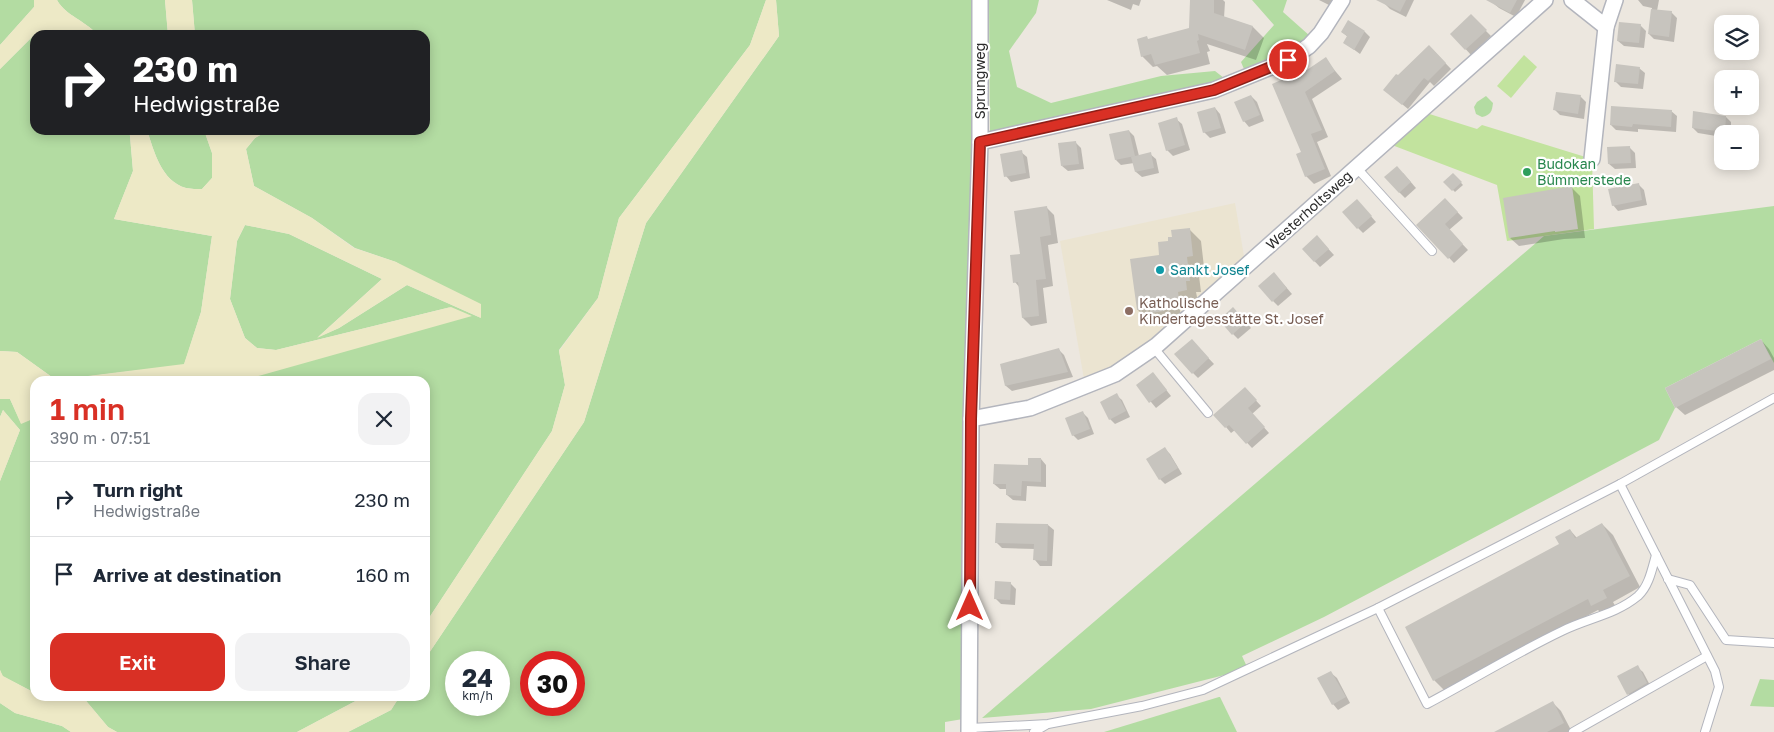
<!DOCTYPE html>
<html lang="en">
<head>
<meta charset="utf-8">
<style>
	body { margin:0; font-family:"Golos Text",sans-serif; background:#f2f2f3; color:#1f2937; height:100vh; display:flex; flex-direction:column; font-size:19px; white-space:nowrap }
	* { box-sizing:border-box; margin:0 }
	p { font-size:16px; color:#747a83 }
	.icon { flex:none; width:28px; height:28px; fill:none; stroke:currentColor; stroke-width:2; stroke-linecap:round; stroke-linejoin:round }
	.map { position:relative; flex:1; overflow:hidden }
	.panel { position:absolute; left:30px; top:376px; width:400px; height:325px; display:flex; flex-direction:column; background:#fff; border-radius:15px; box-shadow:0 2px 12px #0003 }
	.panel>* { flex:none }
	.top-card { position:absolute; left:30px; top:30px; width:400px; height:105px; border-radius:15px; box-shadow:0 2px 12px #0003; background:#202124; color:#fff; overflow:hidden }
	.buttons { position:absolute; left:1714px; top:15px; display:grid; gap:10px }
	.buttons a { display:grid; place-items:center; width:45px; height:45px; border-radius:10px; background:#fff; box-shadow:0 2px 12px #0003; font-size:25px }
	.speed { position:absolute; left:445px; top:651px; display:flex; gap:10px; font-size:25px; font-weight:700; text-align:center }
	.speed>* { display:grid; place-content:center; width:65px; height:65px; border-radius:50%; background:#fff; box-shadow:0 2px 12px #0003; line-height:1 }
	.speed small { font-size:12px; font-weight:400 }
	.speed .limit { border:8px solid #d22; background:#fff; color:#111 }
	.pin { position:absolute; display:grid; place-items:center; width:42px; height:42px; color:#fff; margin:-21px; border:2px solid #fff; border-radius:50%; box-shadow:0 1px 5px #0007 }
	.me { position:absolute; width:55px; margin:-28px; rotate:0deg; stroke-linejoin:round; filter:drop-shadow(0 0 4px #0008) }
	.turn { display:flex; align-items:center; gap:18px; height:105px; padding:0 20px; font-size:22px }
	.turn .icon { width:65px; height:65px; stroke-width:2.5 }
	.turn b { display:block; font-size:35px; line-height:42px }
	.round { display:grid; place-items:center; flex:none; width:52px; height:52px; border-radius:15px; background:#f2f2f3 }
	.head { display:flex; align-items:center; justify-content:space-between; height:85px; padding:0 20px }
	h1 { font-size:30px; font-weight:600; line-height:38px; color:#d93025 }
	.action { display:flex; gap:10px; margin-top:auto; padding:10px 20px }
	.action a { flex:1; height:58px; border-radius:15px; background:#d93025; color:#fff; font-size:20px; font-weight:600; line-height:58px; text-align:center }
	.action a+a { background:#f2f2f3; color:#1f2937 }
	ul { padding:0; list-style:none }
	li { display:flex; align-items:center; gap:15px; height:75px; padding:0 20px; border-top:1px solid #e0e1e3 }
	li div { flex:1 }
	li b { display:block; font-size:19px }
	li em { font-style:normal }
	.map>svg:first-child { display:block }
</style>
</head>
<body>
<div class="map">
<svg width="1774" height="732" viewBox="0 0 1774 732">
	<rect width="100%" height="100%" fill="#ece7df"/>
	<path fill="#ebe4d1" d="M1235 203 1245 262 1126 360 1084 379 1060 241Z"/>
	<g fill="#b3dca2" fill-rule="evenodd">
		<path d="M0 0H34V7L0 45Z"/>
		<path d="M57 0H165L168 35H98C86 21 66 16 57 0Z"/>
		<path d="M192 0H766L750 45 619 218 598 298 559 350 565 385 552 431 425 624V381H241L451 307 276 350 257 348 245 338 230 299 237 241 245 225 289 234 382 279 318 337 339 328 407 285 481 318 396 262 355 248 312 218 254 186 246 149 255 138 269 130H425V35H195Z"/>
		<path d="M776 0H975L963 719 945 722V732H348L391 710 400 696H425V659L584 422 646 223 779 36ZM456 662H499V705H456ZM531 662H574V705H531Z"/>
		<path d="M989 0H1039L1036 13 1009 51 1017 87 1051 103 1161 76 1215 71 1224 78 1200 89 990 136Z"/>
		<path d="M1252 0H1287L1283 12 1310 36 1297 46 1244 69 1241 62 1274 25Z"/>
		<path d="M58 30 67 35H35V130H129L130 136 133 171 114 219 212 236 201 312 184 365 56 380 17 352 0 351V69L35 34Z"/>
		<path d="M1486 96 1493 103C1492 111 1491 115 1482 117L1476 114 1474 107 1477 102Z"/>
		<path d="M147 130H204L212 153V178L202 189C197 189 191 189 186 188 161 181 154 151 147 130Z"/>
		<path d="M1774 206V363L1761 339 1665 388 1675 408 1659 440 1324 617 1242 656 1248 669 1091 709 982 718 1544 236Z"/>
		<path d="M0 399H10L21 423 35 418V693L2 676 0 670V481L20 430 3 410 0 417Z"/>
		<path d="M1760 679 1774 680V707L1750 706Z"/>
		<path d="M82 696H365L297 732H117L108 727Z"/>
		<path d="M1220 697 1237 732H1104L1219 697Z"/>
		<path d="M0 703 15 713 62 726 71 732H0Z"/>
	</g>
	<g fill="#ede9c6">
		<path d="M34 0H57C66 16 86 21 98 35H67L58 30 35 34 0 69V45L34 7Z"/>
		<path d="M165 0H192L195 35H168Z"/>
		<path d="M766 0H776L779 36 646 223 584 422 425 659V624L552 431 565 385 559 351 598 298 619 218 750 45Z"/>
		<path d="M129 130H147C154 151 161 181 186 188 191 189 197 189 202 189L212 178V153L204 130H269L255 138 246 149 254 186 312 218 354 248 396 262 481 304V318L407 285 339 328 317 338 382 279 289 234 245 225 237 241 230 299 245 338 257 348 276 350 451 307 472 316 241 381H35V418L21 424 10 399H0V351L17 352 56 380 184 364 201 312 212 236 114 219 133 171 130 136Z"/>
		<path d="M3 410 20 430 0 481V417Z"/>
		<path d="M0 670 3 676 35 693V696H82L108 727 117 732H71L62 726 15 713 0 703Z"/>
		<path d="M365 696H400L391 710 348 732H297Z"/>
	</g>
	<g fill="#c2e39e">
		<path d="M1524 55 1537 67 1511 98 1497 86Z"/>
		<path d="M1420 111 1477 129 1482 125 1592 159 1594 229 1507 241 1497 185 1384 142Z"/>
	</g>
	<g fill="#0003">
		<path d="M1107 0H1141L1139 6 1133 4 1131 10Z"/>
		<path d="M1191 0H1223L1225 2 1224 18 1253 27 1264 38 1256 60 1207 44 1210 51 1207 52 1210 64 1167 75 1157 66 1153 67 1142 56 1149 40 1190 29Z"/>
		<path d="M1319 0H1336L1333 7Z"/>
		<path d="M1386 0H1414L1406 17 1390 9 1384 3Z"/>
		<path d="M1495 0H1525L1516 17 1499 8 1493 3Z"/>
		<path d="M1638 0H1659L1657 11 1671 12 1677 18 1674 42 1654 39 1649 34 1652 8 1643 6Z"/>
		<path d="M1471 16 1491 36 1471 55 1452 34Z"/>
		<path d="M1640 25 1646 31 1644 48 1624 46 1618 41Z"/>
		<path d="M1342 32H1365L1370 37 1360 54 1345 43 1348 37Z"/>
		<path d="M1750 38 1751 39 1750 57 1729 55 1725 51H1750Z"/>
		<path d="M1429 46 1451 69 1434 86 1430 82 1408 109 1391 95 1398 77Z"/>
		<path d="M1325 59 1342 79 1312 99 1328 137 1317 142 1331 176 1314 184 1306 176 1303 153 1297 75 1299 77Z"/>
		<path d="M1639 68 1645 73 1643 89 1621 87 1615 81Z"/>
		<path d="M1251 96 1257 102 1264 121 1249 127 1244 121Z"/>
		<path d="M1580 96 1586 102 1584 119 1560 115 1555 110Z"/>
		<path d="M1215 108 1220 114 1226 133 1210 138 1204 132Z"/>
		<path d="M1671 111 1677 116 1676 132 1638 129V132L1616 130 1611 125Z"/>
		<path d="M1726 117 1731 122V134H1722V137L1698 133 1693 128Z"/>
		<path d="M1176 119 1182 124 1190 150 1173 156 1167 150Z"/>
		<path d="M1129 131 1134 136 1139 156 1150 154 1156 159 1159 173 1142 177 1136 172 1134 163 1121 165 1116 160Z"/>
		<path d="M1075 142 1081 148 1084 169 1068 171 1062 166Z"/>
		<path d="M1629 147 1635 153 1636 168 1615 169 1609 164Z"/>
		<path d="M1021 152 1027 157 1030 178 1011 182 1006 176Z"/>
		<path d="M1403 173 1416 188 1405 198 1399 192Z"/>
		<path d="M1453 174 1463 185 1455 192 1445 182Z"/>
		<path d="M1638 184 1644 190 1647 205 1618 211 1613 205Z"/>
		<path d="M1572 188 1580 196 1585 238 1564 239 1519 246 1510 238Z"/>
		<path d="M1445 199 1463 218 1449 230 1468 250 1454 263 1418 225Z"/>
		<path d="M1362 206 1376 222 1363 233 1358 228Z"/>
		<path d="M1046 207 1054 215 1058 243 1048 245 1053 286 1043 288 1047 323 1031 326 1023 318 1020 288 1015 282 1022 255Z"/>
		<path d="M1189 229 1201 241 1204 267 1198 268 1201 292H1196L1198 302 1189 303V309L1180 310 1181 318 1174 319 1175 323 1164 324 1160 320 1149 321 1138 310 1161 256 1173 238Z"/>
		<path d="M1322 242 1334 255 1320 267 1303 249Z"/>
		<path d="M1279 279 1292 294 1278 306 1273 301Z"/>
		<path d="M1239 314 1251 328 1238 339 1233 334Z"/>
		<path d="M1761 340 1769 349 1774 358V370L1685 415 1676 407Z"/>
		<path d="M1197 346 1214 364 1198 378 1193 373Z"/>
		<path d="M1059 350 1064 355 1073 377 1012 391 1006 386 1001 365Z"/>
		<path d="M1153 373 1171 396 1156 408 1137 385Z"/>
		<path d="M1250 394 1261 406 1252 414 1269 433 1252 448 1235 430 1231 433 1226 427Z"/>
		<path d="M1116 395 1122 400 1130 417 1115 424 1110 419Z"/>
		<path d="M1083 413 1088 418 1094 434 1078 440 1073 435Z"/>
		<path d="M1165 449 1170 454 1182 474 1165 484 1160 479Z"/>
		<path d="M1041 459 1046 465V487L1027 486 1026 501 1013 500 1007 495V489H1000L994 484Z"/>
		<path d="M1602 524 1613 535 1640 587 1613 602 1617 609 1604 616 1598 610 1445 691 1434 680 1561 545 1570 530 1577 538Z"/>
		<path d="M1048 525 1054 530 1052 566H1040L1035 560V549L1002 548 996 542Z"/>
		<path d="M1010 583 1016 589 1015 605 1001 604 995 598Z"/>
		<path d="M1637 667 1643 672 1652 689 1634 699 1628 694Z"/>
		<path d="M1331 673 1337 678 1350 703 1338 710 1333 704Z"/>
		<path d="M1553 703 1561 711 1572 732H1497Z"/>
	</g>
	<g fill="#c7c4be">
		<path d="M1190 0H1214V13L1253 26 1245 50 1198 34 1199 40 1197 41 1200 53 1155 65 1151 54 1141 57 1137 39 1147 36 1148 39 1189 28Z"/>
		<path d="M1376 0H1406L1400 12Z"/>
		<path d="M1486 0H1517L1510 13Z"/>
		<path d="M1651 9 1672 11 1669 37 1648 34Z"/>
		<path d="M1471 14 1487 30 1465 50 1450 34Z"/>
		<path d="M1348 20 1365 31 1354 50 1343 43 1347 36 1341 32Z"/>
		<path d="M1619 22 1641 24 1639 43 1617 41Z"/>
		<path d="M1429 45 1446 63 1428 81 1424 78 1402 105 1383 90 1396 74 1398 75Z"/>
		<path d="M1326 57 1335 71 1305 92 1322 130 1311 134 1325 169 1305 177 1296 154 1301 152 1272 84 1297 73 1298 76Z"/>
		<path d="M1616 64 1640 67 1638 84 1614 82Z"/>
		<path d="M1556 92 1581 95 1578 114 1553 110Z"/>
		<path d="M1251 95 1260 115 1243 122 1234 102Z"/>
		<path d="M1611 106 1672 110 1671 127 1633 124 1632 127 1610 125Z"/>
		<path d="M1215 107 1221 128 1203 133 1197 112Z"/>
		<path d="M1693 111 1726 116 1725 132 1692 128Z"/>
		<path d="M1177 117 1185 145 1166 151 1158 123Z"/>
		<path d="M1129 130 1135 156 1151 152 1154 168 1135 172 1131 157 1135 156 1115 160 1109 134Z"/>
		<path d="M1076 141 1079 164 1061 166 1058 143Z"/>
		<path d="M1630 146 1631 163 1608 164 1607 147Z"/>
		<path d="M1022 150 1026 173 1004 177 1000 154Z"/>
		<path d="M1397 166 1411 182 1399 193 1384 177Z"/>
		<path d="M1453 173 1462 182 1452 191 1443 182Z"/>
		<path d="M1639 183 1642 200 1612 206 1608 189Z"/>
		<path d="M1572 186 1578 229 1555 232V231L1509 238 1503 198Z"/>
		<path d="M1445 198 1458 212 1445 224 1463 244 1448 259 1416 225Z"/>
		<path d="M1357 199 1372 216 1357 229 1342 212Z"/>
		<path d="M1047 206 1051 235 1040 237 1046 279 1036 280 1039 316 1022 318 1018 282 1013 283 1010 255 1020 254 1014 211Z"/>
		<path d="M1190 228 1193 256 1187 257 1190 281H1186L1187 290 1178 292 1179 298 1169 299 1170 307 1164 308V311L1151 313 1150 309 1137 310 1130 259 1159 255 1158 242 1168 241V237H1172L1171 230Z"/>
		<path d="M1317 235 1329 249 1314 262 1302 249Z"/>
		<path d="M1274 272 1287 288 1272 302 1258 286Z"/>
		<path d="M1233 307 1246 322 1232 335 1219 320Z"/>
		<path d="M1192 339 1209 358 1192 374 1174 354Z"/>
		<path d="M1761 339 1771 359 1675 408 1665 388Z"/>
		<path d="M1059 348 1068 372 1005 386 1000 364Z"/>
		<path d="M1153 372 1167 390 1149 403 1136 385Z"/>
		<path d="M1245 387 1257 400 1248 408 1265 427 1246 444 1229 425 1225 428 1213 415Z"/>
		<path d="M1117 393 1126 411 1109 420 1100 402Z"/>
		<path d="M1083 411 1090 429 1072 436 1065 418Z"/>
		<path d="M1165 447 1178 468 1159 480 1146 459Z"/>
		<path d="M1028 458H1041V482L1022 481 1021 496 1006 495V484H993L994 464 1028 465Z"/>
		<path d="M996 523 1048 524 1047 561 1033 560 1034 544 995 543Z"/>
		<path d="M1602 523 1630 576 1603 590 1607 598 1591 606 1588 599 1433 681 1405 627 1559 544 1555 537 1570 529 1575 538Z"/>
		<path d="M995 581 1011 582 1010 600 994 599Z"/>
		<path d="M1638 665 1647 683 1627 695 1617 676Z"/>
		<path d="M1331 671 1346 697 1332 705 1317 678Z"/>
		<path d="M1553 701 1564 723 1547 732H1494Z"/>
	</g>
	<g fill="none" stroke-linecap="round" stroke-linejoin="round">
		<g stroke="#b3b5bd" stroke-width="10">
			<g id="service">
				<path d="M1356 167 1432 251"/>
				<path d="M1154 348 1208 413"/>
				<path d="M1620 484 1715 671 1719 687 1705 732"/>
				<path d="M1668 579 1690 585 1726 640 1774 643"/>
				<path d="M1378 608 1427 704C1472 680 1516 653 1562 631 1588 618 1615 615 1638 596 1649 586 1652 569 1656 555"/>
				<path d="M970 728 1048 724 1142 706 1203 690 1378 608 1620 484 1774 398"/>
				<path d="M1034 732 1046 725"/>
				<path d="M1573 732 1707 656"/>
			</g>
		</g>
		<g stroke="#b3b5bd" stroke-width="18">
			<g id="minor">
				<path d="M1572 0 1606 27 1615 0"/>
				<path d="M980 142 1214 90 1288 60 1309 46 1321 33 1342 0"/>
				<path d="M1592 159 1606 27"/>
				<path d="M971 419 1030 408 1115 374 1156 346 1545 0"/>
				<path d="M969 732 971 419 980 142V0"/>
			</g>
		</g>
		<use href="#service" stroke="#fff" stroke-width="8"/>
		<use href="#minor" stroke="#fff" stroke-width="15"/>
	</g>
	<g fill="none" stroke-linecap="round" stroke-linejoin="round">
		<g stroke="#8d1f18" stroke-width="12">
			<path id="route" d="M970 606 971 419 980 142 1214 90 1288 60"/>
		</g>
		<use href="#route" stroke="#d93025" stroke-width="9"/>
	</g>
	<circle fill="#2e9e5b" stroke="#fff" stroke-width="2" cx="1527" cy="172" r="5"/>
	<circle fill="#0f9aa8" stroke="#fff" stroke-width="2" cx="1160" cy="270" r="5"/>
	<circle fill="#8d6e63" stroke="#fff" stroke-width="2" cx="1129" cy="311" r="5"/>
	<g text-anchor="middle" stroke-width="4.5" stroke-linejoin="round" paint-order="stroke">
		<g font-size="14" fill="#2b2b2b" stroke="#fff">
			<text transform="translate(980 81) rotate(-90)" y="5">Sprungweg</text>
			<text transform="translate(1309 210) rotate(-42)" y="5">Westerholtsweg</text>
		</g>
		<g font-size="14" fill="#27864d" stroke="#fff" text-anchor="start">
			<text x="1537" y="169">Budokan<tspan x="1537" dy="16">Bümmerstede</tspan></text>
		</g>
		<g font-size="14" fill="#0d838f" stroke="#fff" text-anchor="start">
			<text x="1170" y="275">Sankt Josef</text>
		</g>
		<g font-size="14" fill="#785e54" stroke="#fff" text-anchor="start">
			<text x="1139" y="308">Katholische<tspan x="1139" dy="16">Kindertagesstätte St. Josef</tspan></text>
		</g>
	</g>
</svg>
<div class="buttons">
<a><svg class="icon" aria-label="layers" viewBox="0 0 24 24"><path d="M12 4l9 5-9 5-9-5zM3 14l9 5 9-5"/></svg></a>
<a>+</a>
<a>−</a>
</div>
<div class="speed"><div>24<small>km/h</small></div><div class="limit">30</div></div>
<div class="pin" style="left:1288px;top:60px;background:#d93025"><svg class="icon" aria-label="arrive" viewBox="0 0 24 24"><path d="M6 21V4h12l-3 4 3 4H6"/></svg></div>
<svg class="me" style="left:970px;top:606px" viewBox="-20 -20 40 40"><path d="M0-17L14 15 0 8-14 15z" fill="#d93025" stroke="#fff" stroke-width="4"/></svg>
<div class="top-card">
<div class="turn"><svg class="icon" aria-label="right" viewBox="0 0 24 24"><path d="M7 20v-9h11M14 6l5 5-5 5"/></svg><div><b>230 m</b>Hedwigstraße</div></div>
</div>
<section class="panel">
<div class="head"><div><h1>1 min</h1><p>390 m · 07:51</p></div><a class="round"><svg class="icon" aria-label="close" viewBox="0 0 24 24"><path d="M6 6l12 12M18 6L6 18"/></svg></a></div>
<ul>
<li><svg class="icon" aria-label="right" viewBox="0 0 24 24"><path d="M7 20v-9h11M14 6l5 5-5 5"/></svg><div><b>Turn right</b><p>Hedwigstraße</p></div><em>230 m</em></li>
<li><svg class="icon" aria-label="arrive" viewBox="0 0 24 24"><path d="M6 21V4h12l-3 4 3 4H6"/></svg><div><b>Arrive at destination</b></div><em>160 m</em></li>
</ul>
<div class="action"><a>Exit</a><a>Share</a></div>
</section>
</div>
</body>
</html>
